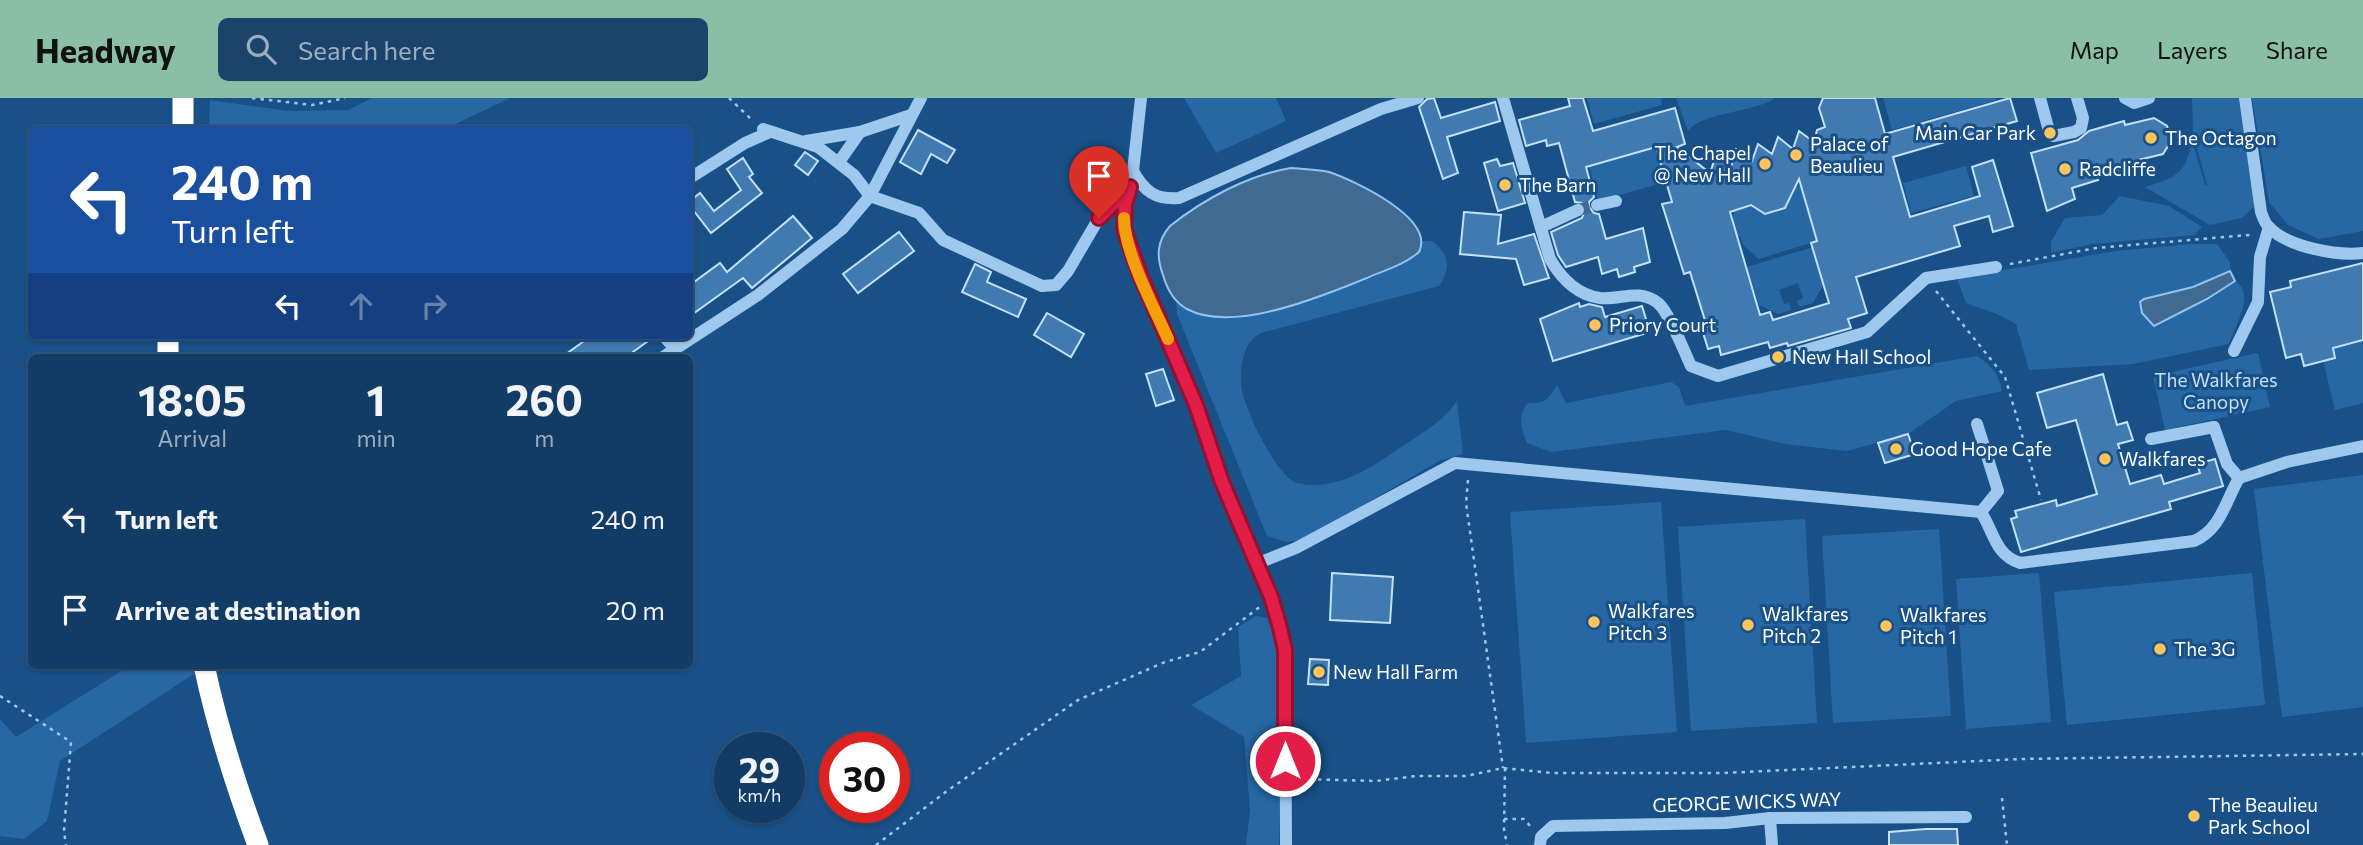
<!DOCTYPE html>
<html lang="en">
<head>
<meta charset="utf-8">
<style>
	body { margin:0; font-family:Commissioner,sans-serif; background:#1b436b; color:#f1f3f6; height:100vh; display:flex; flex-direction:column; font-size:26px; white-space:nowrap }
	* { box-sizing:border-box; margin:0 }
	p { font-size:23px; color:#9cadbf }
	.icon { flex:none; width:38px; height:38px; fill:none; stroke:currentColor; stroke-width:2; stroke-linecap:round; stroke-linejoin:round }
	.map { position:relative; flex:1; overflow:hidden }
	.side { position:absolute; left:28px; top:256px; width:665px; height:315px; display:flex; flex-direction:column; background:#123c65; border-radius:10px; box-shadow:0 2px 5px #0004,0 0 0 2px #315679 }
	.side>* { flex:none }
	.hud { position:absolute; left:28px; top:28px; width:665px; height:214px; border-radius:10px; box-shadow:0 2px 5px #0004,0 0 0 2px #315679; background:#1a4fa0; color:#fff; overflow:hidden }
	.speed { position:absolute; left:714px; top:634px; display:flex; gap:14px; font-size:35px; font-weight:700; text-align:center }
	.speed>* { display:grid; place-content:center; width:91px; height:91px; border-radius:50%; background:#123c65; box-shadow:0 2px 5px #0004,0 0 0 2px #315679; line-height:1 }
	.speed small { font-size:18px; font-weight:400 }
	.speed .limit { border:10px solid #d22; background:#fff; color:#111 }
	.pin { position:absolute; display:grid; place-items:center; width:60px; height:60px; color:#fff; margin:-72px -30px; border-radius:50% 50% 50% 0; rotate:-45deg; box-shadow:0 0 7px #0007 }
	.pin .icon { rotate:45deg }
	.me { position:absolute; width:77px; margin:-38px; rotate:0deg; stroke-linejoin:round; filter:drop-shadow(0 0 5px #0008) }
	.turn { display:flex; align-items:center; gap:24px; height:147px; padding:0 28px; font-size:32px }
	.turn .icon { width:91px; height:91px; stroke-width:2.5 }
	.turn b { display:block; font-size:49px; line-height:60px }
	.lanes { display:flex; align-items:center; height:66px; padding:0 28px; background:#0003; justify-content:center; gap:35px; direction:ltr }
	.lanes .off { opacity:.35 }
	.eta { display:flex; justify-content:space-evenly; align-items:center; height:119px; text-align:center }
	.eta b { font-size:42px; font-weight:700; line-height:49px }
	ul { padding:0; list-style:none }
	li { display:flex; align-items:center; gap:21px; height:91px; padding:0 28px }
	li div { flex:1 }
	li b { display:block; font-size:26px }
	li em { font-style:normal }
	header { display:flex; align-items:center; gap:42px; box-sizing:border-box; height:98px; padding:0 35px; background:#8abfa5; color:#111 }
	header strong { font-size:33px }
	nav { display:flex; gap:38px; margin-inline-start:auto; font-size:24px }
	.search { width:490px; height:63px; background:#1b436b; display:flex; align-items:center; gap:18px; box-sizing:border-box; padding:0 24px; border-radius:10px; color:#9cadbf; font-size:26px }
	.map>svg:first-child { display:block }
</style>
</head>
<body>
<header>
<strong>Headway</strong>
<div class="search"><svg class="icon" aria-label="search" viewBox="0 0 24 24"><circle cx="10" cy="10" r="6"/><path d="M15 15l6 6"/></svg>Search here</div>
<nav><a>Map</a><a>Layers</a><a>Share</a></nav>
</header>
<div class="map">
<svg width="2363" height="747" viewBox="0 0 2363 747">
	<rect width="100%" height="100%" fill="#185087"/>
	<g fill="#2768a4">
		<path d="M372 0H510L445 31H209L210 2 289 13 348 12Z"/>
		<path d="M1184 0H1276L1286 23 1216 55Z"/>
		<path d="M1587 0H1665L1661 1 1662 7 1594 26Z"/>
		<path d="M1676 0H1775C1754 15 1701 14 1688 33Z"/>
		<path d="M1883 0H1996L1997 2 1892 32Z"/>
		<path d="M2192 0H2246L2254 109 2242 120 2210 127 2145 89C2177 79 2186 76 2192 42L2205 87H2207L2193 35Z"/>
		<path d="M2252 0H2363V133L2319 141 2288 127 2269 104Z"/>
		<path d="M1656 49 1657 53 1662 52 1666 84 1598 103 1589 68Z"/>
		<path d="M1966 68 1974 98 1911 115 1903 85Z"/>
		<path d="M1800 87 1817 143 1759 161 1743 147 1740 138 1737 139 1732 122 1735 112 1748 106 1765 116 1785 110 1795 89Z"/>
		<path d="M2120 98 2169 108 2202 129 2194 137 2092 146 2051 155V144L2065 120 2102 117Z"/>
		<path d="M1421 143H1432C1450 155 1451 171 1439 188L1261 235C1244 243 1240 267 1241 286 1242 307 1277 380 1297 385 1332 393 1363 375 1391 356 1413 340 1442 326 1457 303L1463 356 1441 362 1334 424 1298 442 1287 444 1267 438 1177 216 1176 204C1188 213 1205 218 1221 219 1265 223 1361 186 1401 166 1409 162 1416 154 1422 148Z"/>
		<path d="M2192 146H2217L2230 164V173L2193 189 2144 201 2169 221 2235 183C2256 195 2235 229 2229 246L2133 266 2029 272 2016 226 1997 216 1966 205 1957 180 2116 153Z"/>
		<path d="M1813 149 1824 186 1813 205 1799 209 1797 203 1803 200 1798 185 1779 192 1784 206 1789 205 1791 212 1778 216 1759 207 1747 169Z"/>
		<path d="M2363 242V305L2335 312 2323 263 2335 260 2333 250Z"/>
		<path d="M2258 255 2270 309 2165 332 2153 278Z"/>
		<path d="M1977 258C1991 267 1999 276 2002 293L1956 303 1908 336 1847 353 1785 346 1726 332 1551 354 1527 345C1521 330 1517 319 1528 305 1545 306 1548 301 1557 287L1566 305 1671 284 1679 289 1685 308Z"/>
		<path d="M2363 377V609L2282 619 2254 391Z"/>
		<path d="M1661 404 1677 634 1526 645 1510 414Z"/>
		<path d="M1805 421 1817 625 1691 633 1678 429Z"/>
		<path d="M1939 431 1951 618 1833 625 1822 438Z"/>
		<path d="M2039 475 2051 624 1966 631 1956 481Z"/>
		<path d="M2252 475 2265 607 2067 627 2054 494Z"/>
		<path d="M1256 518 1267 520 1277 546 1280 632 1279 747H1246L1250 712 1244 639 1191 607 1241 578 1238 529Z"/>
		<path d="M131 567H196L197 574 60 663 47 723 24 741 0 738V621L16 639Z"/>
	</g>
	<g fill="#416a92" stroke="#91c4f0" stroke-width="2">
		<path d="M1291 70C1303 71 1317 71 1329 74 1353 82 1436 120 1419 154 1404 167 1385 172 1367 180 1322 198 1233 236 1187 211 1174 204 1167 191 1163 177 1156 158 1157 143 1170 128 1204 101 1248 77 1291 70Z"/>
		<path d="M2230 173 2235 183 2207 201 2154 228 2142 215 2140 204 2144 201 2193 189Z"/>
	</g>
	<g fill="#407ab1" stroke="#c4e0fa" stroke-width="2" fill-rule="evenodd">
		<path d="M1434 0 1441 20 1495 4 1500 23 1447 39 1458 75 1443 81 1419 9 1427 1Z"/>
		<path d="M1568 0H1583L1593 33 1675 10 1685 46 1677 49 1710 75 1716 57 1731 69 1736 51 1752 63 1758 46 1772 56 1778 39 1793 51 1799 33 1814 44 1817 32 1825 29 1819 10 1823 0H1875L1885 36 2010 0 2017 23 1893 59 1910 119 1980 98 1972 69 1993 62 2013 128 1993 134 1989 118 1954 128 1960 148 1856 179 1867 215 1848 221 1851 230 1788 248 1787 245 1770 250 1768 244 1721 257 1719 248 1708 251 1702 231 1707 229 1690 174 1684 176 1662 106 1672 104 1656 49 1586 69 1594 99 1589 104V109L1594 115 1599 116 1606 141 1643 130 1650 164 1634 169 1635 174 1619 179 1617 171 1602 176 1598 159 1566 169 1558 157 1551 134 1582 120 1586 109 1582 105 1575 104 1559 45 1547 48 1546 42 1526 48 1519 22 1570 8ZM1799 81 1817 143 1811 145 1829 205 1773 222 1770 214 1760 217 1730 114 1751 107 1765 116 1785 110Z"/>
		<path d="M2154 20 2167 28 2171 43 2163 56 2134 63 2135 67 2097 78 2098 82 2072 90 2075 101 2047 113 2031 55 2078 42 2089 33 2124 23 2125 27Z"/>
		<path d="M918 32 955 52 947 65 931 56 921 76 900 64Z"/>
		<path d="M805 54 818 63 808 77 795 67Z"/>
		<path d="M743 60 753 76 749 79 762 95 711 135 690 108V103L700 95 714 113 741 92 727 71Z"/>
		<path d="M1497 61 1500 68 1513 65 1525 105 1498 113 1484 65Z"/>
		<path d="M1464 114 1501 117 1498 146 1534 136 1549 180 1524 187 1516 161 1460 156Z"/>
		<path d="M793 118 812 140 752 190 743 180 690 218V187L720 165 727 174Z"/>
		<path d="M899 134 914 153 858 195 843 176Z"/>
		<path d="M2363 165V242L2333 250 2335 260 2304 268 2301 256 2286 260 2270 194 2291 189 2290 183Z"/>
		<path d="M975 166 991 174 987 184 1026 201 1018 219 962 194Z"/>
		<path d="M1579 205 1580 209 1589 206 1602 209 1605 219 1642 208 1650 234 1553 263 1540 221Z"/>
		<path d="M1047 215 1084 236 1071 259 1034 237Z"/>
		<path d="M591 238H655L626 259H562Z"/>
		<path d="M1163 271 1174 302 1156 308 1146 276Z"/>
		<path d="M2103 276 2117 327 2127 324 2133 342 2118 346 2130 386 2161 377 2164 386 2200 375 2197 366 2215 361 2223 388 2169 404 2171 411 2021 454 2011 421 2017 419 2015 413 2056 402 2057 408 2097 396 2076 322 2047 330 2037 295Z"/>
		<path d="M1908 336 1915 356 1885 365 1878 345Z"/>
		<path d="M1332 475 1393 479 1390 525 1330 522Z"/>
		<path d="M1310 561 1329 562 1328 587 1308 586Z"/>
		<path d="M1926 731H1957L1958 747H1889V734Z"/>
	</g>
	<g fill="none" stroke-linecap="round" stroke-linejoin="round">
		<path stroke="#3b6a99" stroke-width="12" stroke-dasharray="12 6" stroke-linecap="butt" d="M1578 112 1597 107"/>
		<g stroke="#9ec8ed" stroke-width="2.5" stroke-dasharray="3.5 5" stroke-linecap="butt">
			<path d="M252 0 312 7 345 0"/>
			<path d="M729 0 752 22"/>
			<path d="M2010 166 2096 150 2248 137 2252 139"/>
			<path d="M1936 193 2005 279 2041 402"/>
			<path d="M1468 382 1466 405 1503 670"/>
			<path d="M0 598 71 644 64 733 66 747"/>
			<path d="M1505 670 1504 731 1507 747"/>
			<path d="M1301 681 1376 683 1416 678H1466L1503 670 1551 675H1723L2021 661 2363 656"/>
			<path d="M2002 700 2007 747"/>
			<path d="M1504 721H1524L1531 729"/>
			<path d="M876 747 947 693 1078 602 1165 564 1200 554 1261 508"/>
		</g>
		<g stroke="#9ec8ed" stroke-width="12">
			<path d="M1141 0 1133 73 1125 106 1124 131 1140 177 1196 307 1222 384 1274 506 1285 552 1286 747"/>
			<path d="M1503 0 1550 161C1561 180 1577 197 1600 200 1622 202 1638 190 1658 205 1669 214 1684 253 1691 268L1718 278 1867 234 1926 180 1996 169"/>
			<path d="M2040 0 2049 33 2053 38 2074 34 2081 30 2083 20 2077 0"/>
			<path d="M2125 0 2134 5 2149 0"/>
			<path d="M2245 0 2261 114C2263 119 2265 126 2269 129 2287 149 2337 158 2363 155"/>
			<path d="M763 31 818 49 854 77 870 98 919 115 943 142 1042 188 1056 187 1068 173 1099 120 1128 92"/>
			<path d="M806 43 860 34 911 17"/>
			<path d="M839 64 860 34"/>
			<path d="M1133 73C1144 93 1155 102 1179 100L1381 11 1418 0"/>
			<path d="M690 80 745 45 770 34"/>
			<path d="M1597 107 1616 103"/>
			<path d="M1541 129 1578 112"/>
			<path d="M664 238 675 251"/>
			<path d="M2234 253 2258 204 2260 159 2269 129"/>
			<path d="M663 259 758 197 842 131 870 98 921 0"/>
			<path d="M1977 326 1998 393 1981 414C1994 434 1995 457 2020 465L2194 443C2221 431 2225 404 2239 380L2287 364 2363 348"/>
			<path d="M2151 341 2214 329 2227 366 2239 380"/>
			<path d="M1256 466 1296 450 1455 365 1981 414"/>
			<path d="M1770 720 1772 747"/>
			<path d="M1540 747 1541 739 1553 728 1725 725 1770 720 1966 719"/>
		</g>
		<g stroke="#fff" stroke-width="21">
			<path d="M183 32V0"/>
			<path d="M168 259V238"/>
			<path d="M204 567C217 629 236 688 258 747"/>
		</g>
	</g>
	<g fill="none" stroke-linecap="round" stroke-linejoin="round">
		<g stroke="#92132f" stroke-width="18">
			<path id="route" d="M1099 120 1130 89 1125 106 1124 131 1140 177 1196 307 1222 384 1271 499 1279 526 1285 552V663"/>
		</g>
		<use href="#route" stroke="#e11d48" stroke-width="12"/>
		<path stroke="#f59e0b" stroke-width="12" d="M1124 120C1124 154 1154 209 1168 241"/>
	</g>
	<g fill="#ffc45b" stroke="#185087" stroke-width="2.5">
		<circle cx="2050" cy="35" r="7"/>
		<circle cx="2151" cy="40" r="7"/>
		<circle cx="1796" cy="57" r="7"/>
		<circle cx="1765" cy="66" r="7"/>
		<circle cx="2065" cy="71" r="7"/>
		<circle cx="1505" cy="87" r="7"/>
		<circle cx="1595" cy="227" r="7"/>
		<circle cx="1778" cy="259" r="7"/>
		<circle cx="1896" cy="351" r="7"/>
		<circle cx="2105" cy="361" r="7"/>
		<circle cx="1594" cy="524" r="7"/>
		<circle cx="1748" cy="527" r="7"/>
		<circle cx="1886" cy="528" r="7"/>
		<circle cx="2160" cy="551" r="7"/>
		<circle cx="1319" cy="574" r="7"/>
		<circle cx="2194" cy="718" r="7"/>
	</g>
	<g text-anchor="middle" stroke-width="6" stroke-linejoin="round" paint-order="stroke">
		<g font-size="19" fill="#fff" stroke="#185087" text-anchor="start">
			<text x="2036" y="42" text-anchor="end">Main Car Park</text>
			<text x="2165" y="47">The Octagon</text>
			<text x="1810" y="53">Palace of<tspan x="1810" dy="22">Beaulieu</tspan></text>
			<text x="1751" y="62" text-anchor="end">The Chapel<tspan x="1751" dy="22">@ New Hall</tspan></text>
			<text x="2079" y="78">Radcliffe</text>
			<text x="1519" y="94">The Barn</text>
			<text x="1609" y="234">Priory Court</text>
			<text x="1792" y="266">New Hall School</text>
			<text x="1910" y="358">Good Hope Cafe</text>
			<text x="2119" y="368">Walkfares</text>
			<text x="1608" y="520">Walkfares<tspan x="1608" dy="22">Pitch 3</tspan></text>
			<text x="1762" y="523">Walkfares<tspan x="1762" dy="22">Pitch 2</tspan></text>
			<text x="1900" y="524">Walkfares<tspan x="1900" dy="22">Pitch 1</tspan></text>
			<text x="2174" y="558">The 3G</text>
			<text x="1333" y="581">New Hall Farm</text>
			<text x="2208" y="714">The Beaulieu<tspan x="2208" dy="22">Park School</tspan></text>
		</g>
		<g font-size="19" fill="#c4e0fa" stroke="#185087">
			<text x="2216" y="289">The Walkfares<tspan x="2216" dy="22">Canopy</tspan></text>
		</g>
		<g font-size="19" fill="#fff" stroke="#185087">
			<text transform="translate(1747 704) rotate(-2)" y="7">GEORGE WICKS WAY</text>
		</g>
	</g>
</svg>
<div class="speed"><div>29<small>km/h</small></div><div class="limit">30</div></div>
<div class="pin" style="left:1099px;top:120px;background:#d93025"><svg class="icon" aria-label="arrive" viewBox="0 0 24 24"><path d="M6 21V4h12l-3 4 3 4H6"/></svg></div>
<svg class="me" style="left:1285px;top:663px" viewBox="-20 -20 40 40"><circle r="17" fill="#e11d48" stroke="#fff" stroke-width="3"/><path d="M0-11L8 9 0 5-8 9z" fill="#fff"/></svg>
<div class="hud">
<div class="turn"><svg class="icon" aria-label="left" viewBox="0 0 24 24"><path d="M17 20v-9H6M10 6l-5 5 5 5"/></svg><div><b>240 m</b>Turn left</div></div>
<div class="lanes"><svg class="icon" aria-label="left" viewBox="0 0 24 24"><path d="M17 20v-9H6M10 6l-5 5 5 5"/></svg><svg class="icon off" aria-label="ahead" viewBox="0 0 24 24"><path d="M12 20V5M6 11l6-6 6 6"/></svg><svg class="icon off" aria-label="right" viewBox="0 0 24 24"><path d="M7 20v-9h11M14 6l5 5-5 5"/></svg></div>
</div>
<section class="side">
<div class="eta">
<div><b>18:05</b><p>Arrival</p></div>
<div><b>1</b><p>min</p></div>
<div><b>260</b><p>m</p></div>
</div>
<ul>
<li><svg class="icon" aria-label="left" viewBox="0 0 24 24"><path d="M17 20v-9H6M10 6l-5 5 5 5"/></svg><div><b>Turn left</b></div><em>240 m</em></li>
<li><svg class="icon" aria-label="arrive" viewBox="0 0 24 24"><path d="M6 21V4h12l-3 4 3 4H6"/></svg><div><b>Arrive at destination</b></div><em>20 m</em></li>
</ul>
</section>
</div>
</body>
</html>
